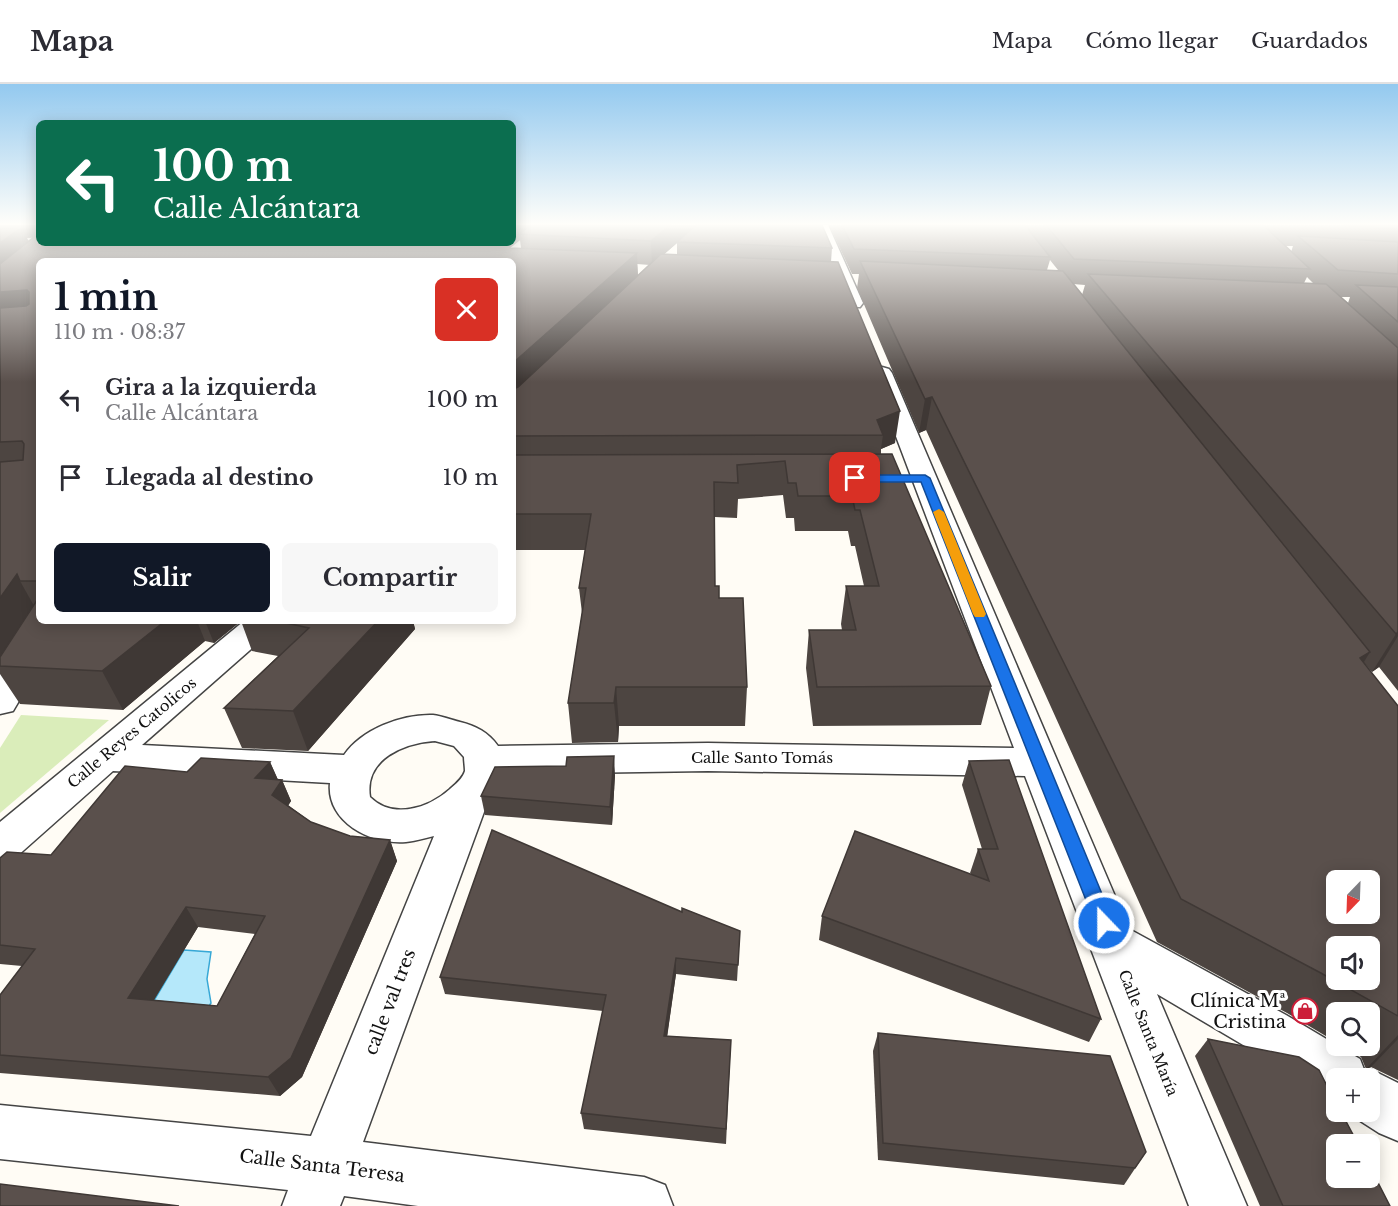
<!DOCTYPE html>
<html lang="es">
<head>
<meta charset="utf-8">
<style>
	body { margin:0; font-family:"Libre Baskerville",serif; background:#f7f7f7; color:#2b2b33; height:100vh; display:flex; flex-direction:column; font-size:22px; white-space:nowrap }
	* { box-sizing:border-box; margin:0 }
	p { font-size:20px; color:#7c7c81 }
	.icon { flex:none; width:33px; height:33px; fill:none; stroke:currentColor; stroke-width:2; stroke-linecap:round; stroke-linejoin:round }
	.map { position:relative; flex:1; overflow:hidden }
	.side { position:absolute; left:36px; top:174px; width:480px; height:366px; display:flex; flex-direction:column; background:#fff; border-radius:9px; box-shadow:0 3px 15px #0003 }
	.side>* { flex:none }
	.guide { position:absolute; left:36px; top:36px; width:480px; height:126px; border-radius:9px; box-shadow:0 3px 15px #0003; background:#0b6e4f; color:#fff; overflow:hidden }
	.needle { width:39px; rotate:203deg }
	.fabs { position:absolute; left:1326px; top:786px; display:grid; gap:12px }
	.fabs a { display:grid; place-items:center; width:54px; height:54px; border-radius:9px; background:#fff; box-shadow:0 3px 15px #0003; font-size:30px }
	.pin { position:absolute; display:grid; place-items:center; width:51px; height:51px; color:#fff; margin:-26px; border-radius:12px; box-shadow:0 3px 9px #0006 }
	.me { position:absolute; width:66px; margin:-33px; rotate:338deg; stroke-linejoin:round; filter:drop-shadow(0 0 4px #0008) }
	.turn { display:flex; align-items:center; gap:21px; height:126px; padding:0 18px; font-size:27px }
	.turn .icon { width:78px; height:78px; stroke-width:2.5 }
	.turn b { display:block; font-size:42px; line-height:51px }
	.round { display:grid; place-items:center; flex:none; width:63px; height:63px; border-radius:9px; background:#f7f7f7 }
	.summary { display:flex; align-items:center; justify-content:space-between; height:102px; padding:0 18px }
	h1 { font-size:36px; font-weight:700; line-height:45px; color:#111827 }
	.action { display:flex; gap:12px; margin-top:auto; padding:12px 18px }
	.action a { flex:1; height:69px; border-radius:9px; background:#111827; color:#fff; font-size:24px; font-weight:700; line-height:69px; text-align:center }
	.action a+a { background:#f7f7f7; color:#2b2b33 }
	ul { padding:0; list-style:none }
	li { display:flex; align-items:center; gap:18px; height:78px; padding:0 18px }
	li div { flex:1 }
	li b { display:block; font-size:22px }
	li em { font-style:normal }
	header { display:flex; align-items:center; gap:36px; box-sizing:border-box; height:84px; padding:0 30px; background:#fff; border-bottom:2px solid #e1e1e2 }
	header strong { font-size:28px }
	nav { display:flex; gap:33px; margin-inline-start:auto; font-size:21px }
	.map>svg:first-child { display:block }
</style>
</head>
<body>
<header>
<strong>Mapa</strong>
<nav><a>Mapa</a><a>Cómo llegar</a><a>Guardados</a></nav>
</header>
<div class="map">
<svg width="1398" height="1122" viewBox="0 0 1398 1122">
	<rect width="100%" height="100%" fill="#fffcf5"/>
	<path fill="#daedba" d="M21 631 109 636 0 729V664Z"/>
	<path fill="#b5e8fa" stroke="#37a8d6" stroke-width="1.5" d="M184 866 211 868 207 895 211 919 198 939 143 935Z"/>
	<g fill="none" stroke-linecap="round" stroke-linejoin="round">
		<g stroke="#444" stroke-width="3">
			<g id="street">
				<path d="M814 141H828L863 219 860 223H848L845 219Z"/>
				<path d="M882 283 889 285 892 289 1129 845 1286 931 1360 975 1365 988 1370 985 1398 999V1057L1379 1049 1351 1031 1350 1028H1370V994H1336V1018L1322 1013 1250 965 1157 910 1247 1122H1189L1025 692 708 687 502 690 488 717 363 1058 644 1093 665 1101 673 1122H418L344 1112 340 1122H282L288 1106 0 1075V1021L311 1052 434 752C425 754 415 757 406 758 371 761 326 738 330 699L113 687 15 774 0 779V738L244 537H280L275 544 142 661 344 671C362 645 402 630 433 631 442 632 452 636 460 638 476 642 488 648 498 662L708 659 1014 664 872 289 875 285ZM435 657 454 662 464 673C464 677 465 683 465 687 463 694 456 700 450 705 429 724 393 736 370 713 364 675 404 659 435 657Z"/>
				<path d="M39 530V537H66L13 627 0 630V590Z"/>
			</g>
		</g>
		<use href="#street" fill="#fff" fill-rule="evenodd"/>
	</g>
	<g fill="#4d4541" fill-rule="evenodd">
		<path d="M0 141H39V159H513V141L832 164 831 178 895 359 881 365V371L991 602 981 641 813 642 806 584 809 546H842L841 540 846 502H864L855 462H851L848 447H795L794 434H786L783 411 738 415 737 434 715 433V502H719V514L747 603 745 642H619L618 658 572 659 568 619 582 529 579 504 585 466H513V177H39V537H413L415 545 308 667 242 664 224 624 278 572 252 567 241 537 214 559 205 557 123 626 20 620 0 590ZM34 153 28 157 27 154ZM520 156 521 164H510ZM677 159V171L664 170ZM637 180 650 181 638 192Z"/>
		<path d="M829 141H1398V607L1379 583 1372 588 1363 578 1398 622V996L1371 983 1366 985 1361 973 1342 962H1370V928H1336V958L1287 929 1157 858 926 346 919 349 857 204 859 190H852ZM1285 162H1293L1291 168ZM1050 176 1058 186H1047ZM1307 193 1313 199H1304ZM1073 200 1085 201 1082 211ZM1341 213H1350L1348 219Z"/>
		<path d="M969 677 1101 935 1089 958 819 856 822 832 971 790 970 789 978 765H982L962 701Z"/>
		<path d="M270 678 278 696H282L291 717 288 721 311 738 350 752 390 756 397 777 302 993 280 1012 0 989V911L22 882 0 880V774L51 771 187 688ZM198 843 255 850 217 922 154 916Z"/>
		<path d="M615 691 612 741 485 731 481 712Z"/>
		<path d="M682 828 740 847 737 897 676 890 667 952 731 956 726 1060 584 1045 581 1029 603 927 445 910 440 893Z"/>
		<path d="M878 949 1146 1068 1124 1101 878 1076 873 967Z"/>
		<path d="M1208 955 1390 1122H1260L1195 972Z"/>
	</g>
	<g fill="#3f3835">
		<path d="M0 141H34L39 153 27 154 32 166 0 193Z"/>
		<path d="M513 141H539L519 150 520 156 496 175 493 159H513Z"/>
		<path d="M670 141H698L677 158V159L652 181 651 157Z"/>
		<path d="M637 169 638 194 513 313V279Z"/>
		<path d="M27 206 39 233 0 236V208Z"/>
		<path d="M932 313 926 346 919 349 925 315Z"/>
		<path d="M900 327 895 359 881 365 883 351 877 336Z"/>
		<path d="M17 490 20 497 38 529 0 582V514Z"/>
		<path d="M165 537H197L205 557 123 626 102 587Z"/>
		<path d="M205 537H241L214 559Z"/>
		<path d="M378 537H413L415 545 308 667 293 627Z"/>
		<path d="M1398 548V552L1379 583 1372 588 1396 550Z"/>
		<path d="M1370 568 1345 609 1360 574Z"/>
		<path d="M616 603 619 642 618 658 614 619Z"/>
		<path d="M614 672 615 691 612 741 610 723Z"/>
		<path d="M270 678 279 698 255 694Z"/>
		<path d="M282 696 291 717 282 732 272 711Z"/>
		<path d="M390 756 397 777 302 993 280 1012 268 993Z"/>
		<path d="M186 823 198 843 143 934 128 914Z"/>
		<path d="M676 874V890L665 968 664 952Z"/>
		<path d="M1398 951V955L1371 983 1366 985Z"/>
	</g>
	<g fill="#5a504c" stroke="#3f3835" stroke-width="1.5" fill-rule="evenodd">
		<path d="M531 141H670L651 157 519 150Z"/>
		<path d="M696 141H822L832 164 677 158Z"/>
		<path d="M842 141H1025L1050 173 854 165Z"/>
		<path d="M1046 141H1263L1310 185 1074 175Z"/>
		<path d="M1344 141H1398V145Z"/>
		<path d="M22 143 0 159V145Z"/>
		<path d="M39 149V159H509L510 164 637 169 513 279V177H39V497H20L17 490 0 514V378L23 376 24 360 22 357 0 358V224L26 222 29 220V208L27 206 0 208V180Z"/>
		<path d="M1298 152 1398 158V190L1338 186Z"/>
		<path d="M661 170 838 178 900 327 877 336 883 351 513 352V305L518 303Z"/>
		<path d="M860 177 1063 187 1370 568 1360 574 1398 622V932L1319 888 1181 815 932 313 925 315ZM1336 796H1370V830H1336ZM1336 862H1370V896H1336Z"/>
		<path d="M1088 190 1326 200 1398 264V548L1396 550Z"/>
		<path d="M1356 201 1398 203V238Z"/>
		<path d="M892 370 991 602 817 603 809 546H856L846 502H879L860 426H855L852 412H798L796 399H788L785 377 737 381 738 399 714 398 715 502H719V514H743L747 603H616L614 619H568L586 504H579L591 430H513V371Z"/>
		<path d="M39 513V537H165L102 587 0 582V573Z"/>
		<path d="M277 537H378L293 627 224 624 309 544Z"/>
		<path d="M614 672 610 723 481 712 495 683 566 682 567 673Z"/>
		<path d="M201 674 270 678 255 694 282 696 272 711 311 738 350 752 390 756 291 974 268 993 0 971V911L35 865 0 861V774L7 768 51 771 125 682 187 688ZM186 823 265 832 217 922 128 914Z"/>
		<path d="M1009 676 1101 935 822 832 855 747 989 797 978 765H998L969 677Z"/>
		<path d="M492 746 682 828V824L740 847 738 881 676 874 664 952 731 956 726 1045 581 1029 606 911 440 893Z"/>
		<path d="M878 949 1110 972 1146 1068 1135 1084 883 1059Z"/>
		<path d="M1208 955 1299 973 1319 986 1336 1020V1028H1341L1358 1060H1336V1094H1370V1083L1390 1122H1283Z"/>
		<path d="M0 1100 179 1122H0Z"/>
	</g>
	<linearGradient id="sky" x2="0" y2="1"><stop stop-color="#93c9ef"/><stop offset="0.47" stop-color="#fffefa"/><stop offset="1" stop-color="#fffefa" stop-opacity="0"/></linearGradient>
	<rect width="1398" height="298" fill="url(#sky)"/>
	<path fill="#1a73e8" stroke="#114b97" stroke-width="1.5" d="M925 391 930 394 1114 839 1111 845 1104 848 1098 845 1095 839 921 398H855L850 394 855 391Z"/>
	<path fill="#f59e0b" d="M939 425 944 428 986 530 984 533H975L973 530 933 428Z"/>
	<defs>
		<g id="shop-ring" transform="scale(1.35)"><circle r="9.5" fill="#fff" stroke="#cc1e39" stroke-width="1.5"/><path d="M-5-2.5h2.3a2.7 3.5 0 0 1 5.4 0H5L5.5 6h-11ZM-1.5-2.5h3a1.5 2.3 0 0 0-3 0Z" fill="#cc1e39"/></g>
	</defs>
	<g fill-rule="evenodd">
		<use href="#shop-ring" x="1305" y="927"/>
	</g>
	<g text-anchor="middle" stroke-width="6" stroke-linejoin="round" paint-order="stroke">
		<g font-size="15" fill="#111" stroke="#fff">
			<text transform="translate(132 649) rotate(-40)" y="5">Calle Reyes Catolicos</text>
			<text x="762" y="679">Calle Santo Tomás</text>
			<text transform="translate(1148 949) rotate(68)" y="5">Calle Santa María</text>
		</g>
		<g font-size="18" fill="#111" stroke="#fff" text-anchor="end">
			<text x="1286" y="923">Clínica Mª<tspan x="1286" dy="21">Cristina</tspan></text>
		</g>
		<g font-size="18" fill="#111" stroke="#fff">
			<text transform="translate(390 918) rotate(-69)" y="6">calle val tres</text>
			<text transform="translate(322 1082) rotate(7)" y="6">Calle Santa Teresa</text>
		</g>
	</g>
</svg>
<div class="fabs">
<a><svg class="needle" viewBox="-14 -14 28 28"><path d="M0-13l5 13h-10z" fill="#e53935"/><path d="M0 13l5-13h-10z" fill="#7c7c81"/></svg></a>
<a><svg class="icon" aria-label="sound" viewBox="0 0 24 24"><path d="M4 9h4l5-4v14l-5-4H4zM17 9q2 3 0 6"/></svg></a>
<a><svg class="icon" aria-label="search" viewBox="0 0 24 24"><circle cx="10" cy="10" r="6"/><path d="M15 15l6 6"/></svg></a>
<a>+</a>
<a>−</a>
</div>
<div class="pin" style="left:855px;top:394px;background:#d93025"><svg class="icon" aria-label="arrive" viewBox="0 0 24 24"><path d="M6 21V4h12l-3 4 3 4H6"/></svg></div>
<svg class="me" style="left:1104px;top:839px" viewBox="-20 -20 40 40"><circle r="17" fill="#1a73e8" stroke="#fff" stroke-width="3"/><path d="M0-11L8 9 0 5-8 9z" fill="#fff"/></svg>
<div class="guide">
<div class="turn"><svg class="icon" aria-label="left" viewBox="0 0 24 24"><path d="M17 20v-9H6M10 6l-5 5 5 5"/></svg><div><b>100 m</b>Calle Alcántara</div></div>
</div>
<section class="side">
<div class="summary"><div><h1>1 min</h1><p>110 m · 08:37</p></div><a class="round" style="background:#d93025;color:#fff"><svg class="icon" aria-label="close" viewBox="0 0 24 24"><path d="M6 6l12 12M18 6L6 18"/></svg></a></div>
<ul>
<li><svg class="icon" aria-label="left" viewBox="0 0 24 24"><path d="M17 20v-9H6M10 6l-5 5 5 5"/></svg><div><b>Gira a la izquierda</b><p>Calle Alcántara</p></div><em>100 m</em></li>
<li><svg class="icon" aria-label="arrive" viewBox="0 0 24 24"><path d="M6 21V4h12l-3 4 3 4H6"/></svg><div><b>Llegada al destino</b></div><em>10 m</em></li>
</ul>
<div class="action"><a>Salir</a><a>Compartir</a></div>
</section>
</div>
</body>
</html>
